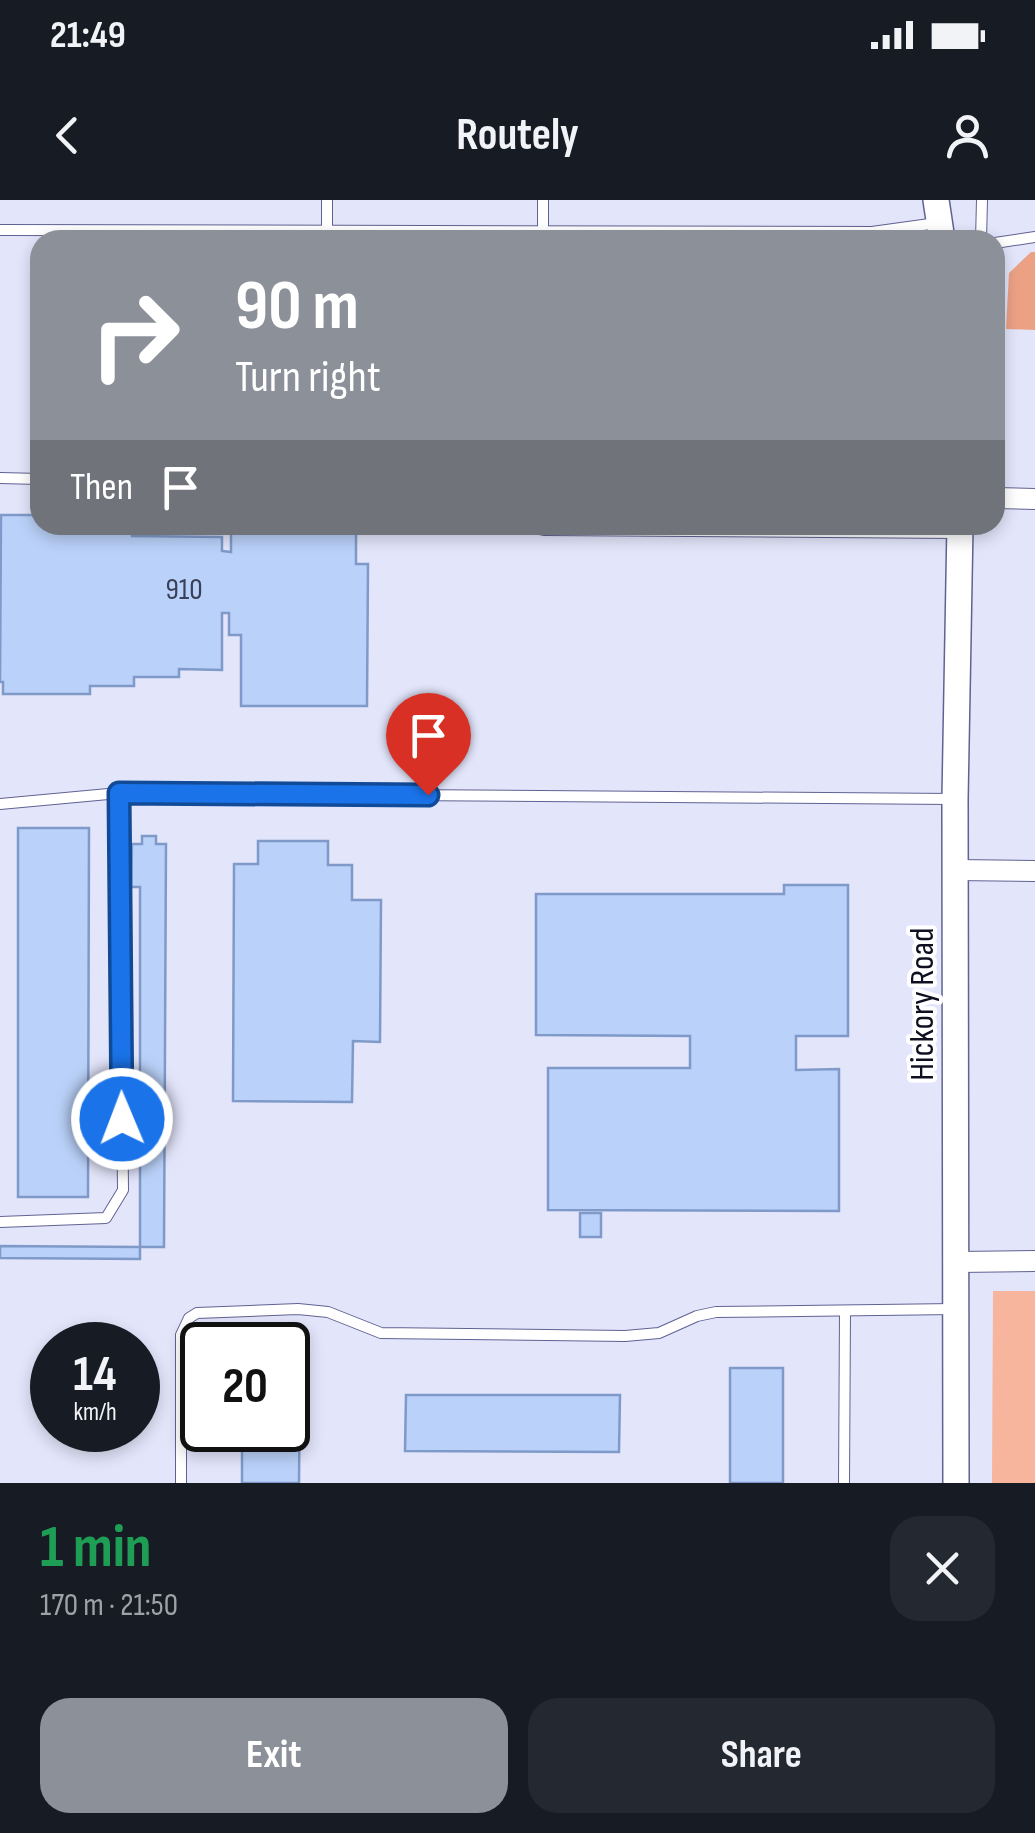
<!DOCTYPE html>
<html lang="en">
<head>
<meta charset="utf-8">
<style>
	body { margin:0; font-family:"Sofia Sans Condensed",sans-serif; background:#242831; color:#f1f3f6; height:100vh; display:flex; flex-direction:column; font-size:38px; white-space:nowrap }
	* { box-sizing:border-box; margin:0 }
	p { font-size:32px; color:#9ea1a6 }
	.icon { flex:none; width:55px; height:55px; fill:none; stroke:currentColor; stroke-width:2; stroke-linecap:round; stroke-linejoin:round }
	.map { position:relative; height:1283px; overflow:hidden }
	.sheet { display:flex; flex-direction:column; background:#171b24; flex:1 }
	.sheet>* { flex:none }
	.hud { position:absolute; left:30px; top:30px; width:975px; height:305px; border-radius:30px; box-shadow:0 5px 15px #0003; background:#8c9099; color:#fff; overflow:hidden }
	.speed { position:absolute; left:30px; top:1122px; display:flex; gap:20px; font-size:50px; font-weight:700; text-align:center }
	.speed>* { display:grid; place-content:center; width:130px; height:130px; border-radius:50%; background:#171b24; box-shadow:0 5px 15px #0003; line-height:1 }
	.speed small { font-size:25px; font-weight:400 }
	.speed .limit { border:5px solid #111; border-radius:15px; background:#fff; color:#111 }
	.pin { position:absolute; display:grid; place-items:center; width:85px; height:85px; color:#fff; margin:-102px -42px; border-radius:50% 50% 50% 0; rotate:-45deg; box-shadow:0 0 10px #0007 }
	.pin .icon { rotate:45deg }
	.me { position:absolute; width:110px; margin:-55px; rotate:359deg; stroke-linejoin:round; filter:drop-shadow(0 0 8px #0008) }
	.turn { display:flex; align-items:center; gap:35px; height:210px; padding:0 40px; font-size:45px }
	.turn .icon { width:130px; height:130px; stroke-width:2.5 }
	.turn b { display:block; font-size:70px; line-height:85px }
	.then { display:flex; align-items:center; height:95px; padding:0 40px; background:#0003; gap:20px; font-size:38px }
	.round { display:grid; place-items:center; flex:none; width:105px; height:105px; border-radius:30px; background:#242831 }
	.head { display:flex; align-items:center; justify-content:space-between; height:170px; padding:0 40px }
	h1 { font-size:60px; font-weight:700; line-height:75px; color:#1e9e55 }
	.primary-button { display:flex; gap:20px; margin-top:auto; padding:20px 40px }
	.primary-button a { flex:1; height:115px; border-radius:30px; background:#8c9099; color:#fff; font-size:40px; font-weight:700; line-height:115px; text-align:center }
	.primary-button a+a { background:#242831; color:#f1f3f6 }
	.status { display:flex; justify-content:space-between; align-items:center; height:70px; padding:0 50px; background:#171b24; direction:ltr }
	.status svg { height:28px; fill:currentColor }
	header { display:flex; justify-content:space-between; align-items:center; height:130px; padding:0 40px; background:#171b24; font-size:45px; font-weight:700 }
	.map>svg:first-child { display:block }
</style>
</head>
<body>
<div class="status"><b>21:49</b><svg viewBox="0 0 49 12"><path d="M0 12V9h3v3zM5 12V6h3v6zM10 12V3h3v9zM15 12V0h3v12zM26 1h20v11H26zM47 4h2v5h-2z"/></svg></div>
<header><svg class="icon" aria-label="back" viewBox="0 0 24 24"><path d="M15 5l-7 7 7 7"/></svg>Routely<svg class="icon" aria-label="person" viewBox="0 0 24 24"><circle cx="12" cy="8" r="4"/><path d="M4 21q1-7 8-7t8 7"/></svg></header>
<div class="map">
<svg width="1035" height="1283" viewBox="0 0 1035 1283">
	<rect width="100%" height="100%" fill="#e3e5fb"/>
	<path fill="#f7b59d" d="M993 1091H1035V1283H992Z"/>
	<path fill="#eca185" d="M1031 52H1035V130L1006 129 1009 73Z"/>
	<g fill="#bad1f9" stroke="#7f9ac8" stroke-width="2.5">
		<path d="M1 315H40V325L132 328V336L222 337V351L231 352V325H356V364H368L367 506H241V435H229V413H222V470L179 469V477H134V486H90V494H3V482H0Z"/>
		<path d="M18 628H89L88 997H18Z"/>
		<path d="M142 636H156V644H166L164 1047H140V687H131L132 644H142Z"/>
		<path d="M258 641H328V665H352V700H381L380 842 353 841 352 902 233 901 234 664H258Z"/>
		<path d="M784 685H848V836H796V870L839 869V1011L548 1010V868H690V836L536 835V694H784Z"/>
		<rect x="580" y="1013" width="21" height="24"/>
		<path d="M0 1046 140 1047V1059L0 1058Z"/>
		<path d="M288 1167 300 1168 299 1283H242V1230H288Z"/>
		<rect x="730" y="1168" width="53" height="115"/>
		<path d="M406 1195H620L619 1252 405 1251Z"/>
	</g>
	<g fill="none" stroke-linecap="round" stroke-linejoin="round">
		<g stroke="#606292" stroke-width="12">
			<g id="service">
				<path d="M327 0V40"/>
				<path d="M0 30 872 32 937 23"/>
				<path d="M543 32V0"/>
				<path d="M981 40 982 0"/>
				<path d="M995 43 1035 37"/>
				<path d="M0 278 40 279"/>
				<path d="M519 325 545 330 959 333"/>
				<path d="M0 604 119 593 954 599"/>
				<path d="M0 1022 106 1018 123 990 119 593"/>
				<path d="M181 1283V1135L189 1118 197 1113 298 1109 328 1112 381 1133 625 1136 659 1133 697 1116 716 1112 955 1109"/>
				<path d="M844 1283 845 1111"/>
			</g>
		</g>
		<g stroke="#606292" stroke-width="22">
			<g id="minor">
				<path d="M995 298 1035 299"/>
				<path d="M955 670 1035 671"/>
				<path d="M957 1062 1035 1061"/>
			</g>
		</g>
		<g stroke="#606292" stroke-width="28">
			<g id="tertiary">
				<path d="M936 0 942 40"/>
				<path d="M956 1283 955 599 960 325"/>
			</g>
		</g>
		<use href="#service" stroke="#fff" stroke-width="10"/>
		<use href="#minor" stroke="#fff" stroke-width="20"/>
		<use href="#tertiary" stroke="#fff" stroke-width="25"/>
	</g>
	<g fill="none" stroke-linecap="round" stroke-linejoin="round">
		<g stroke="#114b97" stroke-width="25">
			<path id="route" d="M122 919 119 593 428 595"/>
		</g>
		<use href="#route" stroke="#1a73e8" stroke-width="18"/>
	</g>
	<g text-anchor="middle" stroke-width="8" stroke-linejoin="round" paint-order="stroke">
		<g font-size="30" fill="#3a4058">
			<text x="184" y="399">910</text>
		</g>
		<g font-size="35" fill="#0f0f22" stroke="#fff">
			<text transform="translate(921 804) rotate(-90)" y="12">Hickory Road</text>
		</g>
	</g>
</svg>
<div class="speed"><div>14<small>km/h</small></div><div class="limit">20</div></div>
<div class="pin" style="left:428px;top:595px;background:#d93025"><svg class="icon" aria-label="arrive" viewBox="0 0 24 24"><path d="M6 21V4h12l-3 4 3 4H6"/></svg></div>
<svg class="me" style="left:122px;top:919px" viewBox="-20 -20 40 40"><circle r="17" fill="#1a73e8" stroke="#fff" stroke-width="3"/><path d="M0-11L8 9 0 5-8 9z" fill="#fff"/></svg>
<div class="hud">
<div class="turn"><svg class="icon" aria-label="right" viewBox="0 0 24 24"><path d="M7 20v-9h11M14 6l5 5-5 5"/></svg><div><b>90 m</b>Turn right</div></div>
<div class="then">Then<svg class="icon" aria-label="arrive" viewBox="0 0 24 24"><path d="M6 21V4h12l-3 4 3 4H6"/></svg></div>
</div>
</div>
<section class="sheet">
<div class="head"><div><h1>1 min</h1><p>170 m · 21:50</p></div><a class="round"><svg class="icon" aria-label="close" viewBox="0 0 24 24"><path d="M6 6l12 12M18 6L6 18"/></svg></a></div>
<div class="primary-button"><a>Exit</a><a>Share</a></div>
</section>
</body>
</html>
